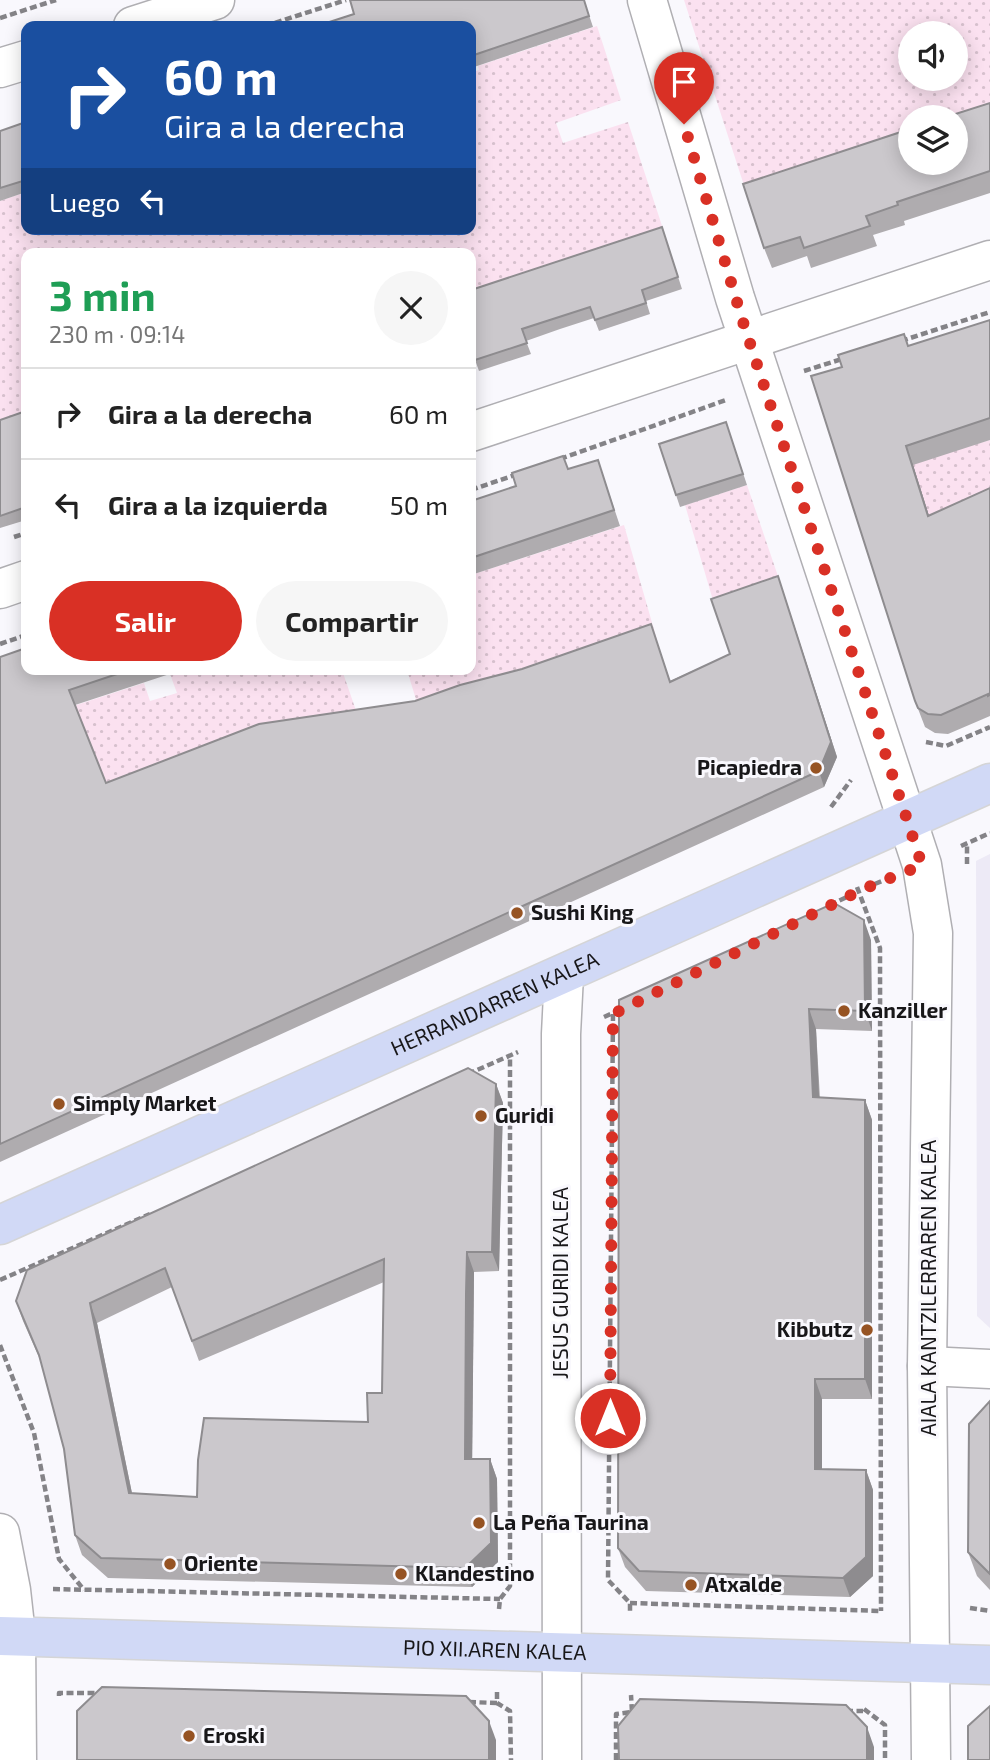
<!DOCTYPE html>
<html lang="es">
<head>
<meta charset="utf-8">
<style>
	body { margin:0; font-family:"Exo 2",sans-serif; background:#f6f6f6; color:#222; height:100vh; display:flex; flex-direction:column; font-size:26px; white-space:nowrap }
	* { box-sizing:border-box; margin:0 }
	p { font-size:23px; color:#767676 }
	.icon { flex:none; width:38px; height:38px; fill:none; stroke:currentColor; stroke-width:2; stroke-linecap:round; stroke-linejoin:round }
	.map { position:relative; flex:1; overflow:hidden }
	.panel { position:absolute; left:21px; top:248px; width:455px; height:427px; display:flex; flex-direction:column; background:#fff; border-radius:14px; box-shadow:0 4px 18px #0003 }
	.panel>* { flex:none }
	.top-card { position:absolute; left:21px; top:21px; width:455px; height:214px; border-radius:14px; box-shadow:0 4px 18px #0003; background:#1a4fa0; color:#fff; overflow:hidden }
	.fabs { position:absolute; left:898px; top:21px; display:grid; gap:14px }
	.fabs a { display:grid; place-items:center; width:70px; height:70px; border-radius:50%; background:#fff; box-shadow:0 4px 18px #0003; font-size:35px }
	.pin { position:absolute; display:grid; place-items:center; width:60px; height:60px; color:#fff; margin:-72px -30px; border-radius:50% 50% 50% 0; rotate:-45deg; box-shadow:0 0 7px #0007 }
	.pin .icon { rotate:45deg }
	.me { position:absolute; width:77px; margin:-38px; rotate:0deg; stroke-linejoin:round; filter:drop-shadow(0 0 5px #0008) }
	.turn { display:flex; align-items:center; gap:24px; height:147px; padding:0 28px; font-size:32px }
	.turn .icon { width:91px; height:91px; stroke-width:2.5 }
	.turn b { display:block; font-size:49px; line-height:60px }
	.then { display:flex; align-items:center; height:66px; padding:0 28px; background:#0003; gap:14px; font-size:26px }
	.round { display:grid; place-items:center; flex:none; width:74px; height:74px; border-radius:37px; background:#f6f6f6 }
	.summary { display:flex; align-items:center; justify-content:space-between; height:119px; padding:0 28px }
	h1 { font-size:42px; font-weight:700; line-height:52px; color:#1e9e55 }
	.button { display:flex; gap:14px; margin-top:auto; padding:14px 28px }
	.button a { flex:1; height:80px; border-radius:42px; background:#d93025; color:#fff; font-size:28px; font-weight:700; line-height:80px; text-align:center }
	.button a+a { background:#f6f6f6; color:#222 }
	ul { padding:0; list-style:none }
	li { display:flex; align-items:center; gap:21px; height:91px; padding:0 28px; border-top:2px solid #e0e0e0 }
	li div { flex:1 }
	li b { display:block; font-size:26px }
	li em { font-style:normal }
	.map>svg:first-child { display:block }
</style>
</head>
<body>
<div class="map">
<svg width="990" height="1760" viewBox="0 0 990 1760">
	<defs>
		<pattern id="grass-dots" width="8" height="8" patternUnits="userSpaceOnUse" patternTransform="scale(1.75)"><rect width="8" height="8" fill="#fbe1f0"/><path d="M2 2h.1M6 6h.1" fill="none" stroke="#d6c0cd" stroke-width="1.8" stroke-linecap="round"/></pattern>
	</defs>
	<rect width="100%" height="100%" fill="#f9f8fd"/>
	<path fill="#edeaf6" d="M990 854V1328L977 1316 976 861Z"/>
	<g fill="url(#grass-dots)" fill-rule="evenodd">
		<path d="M684 0H990V124L956 117H910V151L750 204ZM910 33H956V79H910Z"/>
		<path d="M597 26 621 100 556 123 563 143 628 122 666 238 471 302V254H26V448L0 437V201L26 192V229H471V73L479 70 478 66Z"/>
		<path d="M906 440 969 446 990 440V531L854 506Z"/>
		<path d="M747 485 783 591 717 614 685 505Z"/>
		<path d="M624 525 657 640 527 685 421 716 407 670H471V575Z"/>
		<path d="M182 670H342L361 725 264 739 112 798 97 762 0 800V674L5 673 21 723 144 683 150 701 177 693 170 674Z"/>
	</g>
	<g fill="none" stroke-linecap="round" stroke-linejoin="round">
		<g stroke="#b0afb3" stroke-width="41">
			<g id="minor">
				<path d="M647 0 735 298 922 865 933 933 927 1366 931 1760"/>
				<path d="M133 26 215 0"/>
				<path d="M0 68 26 60"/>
				<path d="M471 432 990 260"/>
				<path d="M0 589 26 580"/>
				<path d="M927 1366 990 1369"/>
				<path d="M0 1533 11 1590 16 1635 17 1760"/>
				<path d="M562 1760 561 1034 564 975"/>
			</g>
		</g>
		<g stroke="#d5d5d6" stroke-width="41">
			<g id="major">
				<path id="s1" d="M0 1225 990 783"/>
				<path id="s2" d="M0 1636 990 1665"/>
			</g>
		</g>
		<g stroke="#848387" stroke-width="4.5" stroke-dasharray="7 3.5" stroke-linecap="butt">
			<path d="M0 18 56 0"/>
			<path d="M265 26 346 0"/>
			<path d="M901 341 990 312"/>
			<path d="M804 371 842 359"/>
			<path d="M560 459 726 400"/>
			<path d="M471 490 518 474"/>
			<path d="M14 537 26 533"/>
			<path d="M0 644 26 635"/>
			<path d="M926 742 946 746 990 727"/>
			<path d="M831 807 851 780"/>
			<path d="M961 846 990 833"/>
			<path d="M967 864V843"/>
			<path d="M857 887 880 948 881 1611"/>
			<path d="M865 888 882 881"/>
			<path d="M830 905 853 894"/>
			<path d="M613 1014 608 1580 630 1603V1613"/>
			<path d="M604 1017 622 1009"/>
			<path d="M468 1074 518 1052"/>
			<path d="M0 1280 150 1214"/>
			<path d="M0 1345 34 1433 59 1559 84 1590"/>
			<path d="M53 1589 500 1599"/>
			<path d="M630 1603 881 1611"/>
			<path d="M970 1608 990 1611"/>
			<path d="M499 1609 500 1599 510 1586V1055"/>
			<path d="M497 1692V1703L510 1711 511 1760"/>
			<path d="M59 1696V1693H100"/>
			<path d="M469 1702 497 1703"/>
			<path d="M864 1709 885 1725V1760"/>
			<path d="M846 1711H863"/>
			<path d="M616 1760V1714L632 1712 631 1695"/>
		</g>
		<use href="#minor" stroke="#fff" stroke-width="38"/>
		<use href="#major" stroke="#d1d9f6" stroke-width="38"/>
	</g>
	<g fill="#afacaf" fill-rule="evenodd">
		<path d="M584 0 593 27 471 68V26Z"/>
		<path d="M990 103V193L904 221 905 225 873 235 877 246 811 268 807 256 772 268 764 248Z"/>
		<path d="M26 122V192L0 201V131Z"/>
		<path d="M662 227 682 289 646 301 650 314 599 331 594 318 560 329 526 341 531 354 479 371 474 357 471 359V290Z"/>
		<path d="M990 320V440L913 465 929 516 990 488V716L948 734 935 733 925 727 915 701 842 367Z"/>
		<path d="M26 411V520L0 528V420Z"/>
		<path d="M726 422 747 485 680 507 676 495Z"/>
		<path d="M598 460 620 526 471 575V501Z"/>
		<path d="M783 591 837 757 824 787 0 1162V657L26 670H182L75 705 106 783 415 701 522 669 651 624 670 681 730 654Z"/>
		<path d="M871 940 872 1031 816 1029 820 1098 865 1100 872 1120V1399H822V1469L866 1470 873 1490V1576L850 1597 646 1591 625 1567 618 1548 619 1000Z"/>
		<path d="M496 1084 503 1103 499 1271 474 1272 472 1459H490L497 1479 498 1562 472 1587 108 1578 82 1555 75 1535 64 1449 42 1364 23 1321 16 1301ZM384 1282 382 1393 368 1422 197 1497 132 1493 97 1323 172 1287 199 1361Z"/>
		<path d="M990 1401V1590L977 1576 968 1552Z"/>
	</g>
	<g fill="#8e8c8f">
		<path d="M906 446 913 465 935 535 928 516Z"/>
		<path d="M778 576 837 757 824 787 819 771Z"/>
		<path d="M864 920 871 940 872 1031 865 1011Z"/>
		<path d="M809 1009 816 1029 820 1117 813 1097Z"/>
		<path d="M496 1084 503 1103 499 1271 492 1252Z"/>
		<path d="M865 1100 872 1120V1399L865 1379Z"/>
		<path d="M467 1252 474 1272 472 1479 465 1459Z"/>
		<path d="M90 1303 97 1323 136 1513 129 1493Z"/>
		<path d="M815 1379 822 1399V1489L815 1469Z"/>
		<path d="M490 1459 497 1479 498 1562 472 1587 465 1568Z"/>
		<path d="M866 1470 873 1490V1576L850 1597 843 1578Z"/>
		<path d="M489 1721 496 1740V1760H489Z"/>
		<path d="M867 1727 874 1747V1760H867Z"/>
	</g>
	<g fill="#cbc8cc" stroke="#8e8c8f" stroke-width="2" fill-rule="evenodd">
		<path d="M350 0H584L589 16 471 56V26H317L354 14Z"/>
		<path d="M990 103V171L897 202 898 205 866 216 870 226 804 248 800 237 764 248 743 184 910 129V163H956V117H946Z"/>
		<path d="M26 122V180L0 188V131Z"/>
		<path d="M662 227 678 277 642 290 646 303 595 320 590 307 522 329 527 343 475 360 471 346V290Z"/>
		<path d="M990 320V418L906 446 928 516 990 488V695L988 696V694L941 715 928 714 918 708 915 701 811 376 842 367 838 355 904 334 908 346Z"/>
		<path d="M26 411V507L0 516V420Z"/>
		<path d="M726 422 743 474 676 495 659 444Z"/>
		<path d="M563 456 568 469 598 460 614 510 471 558V501L516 486 512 473Z"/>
		<path d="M778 576 831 742 819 771 0 1144V657L26 648V670H129L69 690 106 783 259 724 415 701 460 685 522 669 651 624 670 682 730 654 711 599Z"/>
		<path d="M834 903 864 920 865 1011 809 1009 813 1097 865 1100V1379H815V1469L866 1470V1557L843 1578 639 1571 618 1548 619 1000Z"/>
		<path d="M468 1068 496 1084 492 1252H467L466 1294 465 1459H490L491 1543 465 1568 101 1558 75 1535 64 1449 39 1355 16 1301 27 1270ZM384 1259 382 1393H367L368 1422 204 1418 198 1460 197 1497 129 1493 90 1303 165 1268 192 1341Z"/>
		<path d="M990 1401V1574L968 1552 969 1424Z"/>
		<path d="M102 1687 466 1696 489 1721V1760H77V1711Z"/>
		<path d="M640 1699 846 1705 867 1727V1760H619L618 1726Z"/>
		<path d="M990 1706V1760H968V1726Z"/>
	</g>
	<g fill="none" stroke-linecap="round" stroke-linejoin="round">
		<path stroke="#d93025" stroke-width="12" stroke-dasharray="0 21.6" d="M610 1418 613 1014 859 891 922 865 742 319 684 124"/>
	</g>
	<g fill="#965323" stroke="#f9f8fd" stroke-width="2.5">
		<circle cx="816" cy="768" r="7"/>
		<circle cx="517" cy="913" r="7"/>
		<circle cx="844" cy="1011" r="7"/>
		<circle cx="59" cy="1104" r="7"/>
		<circle cx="481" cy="1116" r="7"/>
		<circle cx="867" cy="1330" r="7"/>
		<circle cx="479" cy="1523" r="7"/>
		<circle cx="170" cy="1564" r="7"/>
		<circle cx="401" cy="1574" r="7"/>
		<circle cx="691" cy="1585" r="7"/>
		<circle cx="189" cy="1736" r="7"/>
	</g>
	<g text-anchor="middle" stroke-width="6" stroke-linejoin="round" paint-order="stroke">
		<g font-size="21" font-weight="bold" fill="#181719" stroke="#f9f8fd" text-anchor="start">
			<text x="802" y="775" text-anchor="end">Picapiedra</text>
			<text x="531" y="920">Sushi King</text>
			<text x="858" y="1018">Kanziller</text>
			<text x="73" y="1111">Simply Market</text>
			<text x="495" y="1123">Guridi</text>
			<text x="853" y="1337" text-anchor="end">Kibbutz</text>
			<text x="493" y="1530">La Peña Taurina</text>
			<text x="184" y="1571">Oriente</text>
			<text x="415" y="1581">Klandestino</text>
			<text x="705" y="1592">Atxalde</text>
			<text x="203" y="1743">Eroski</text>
		</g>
		<g font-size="21" fill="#181719" stroke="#f9f8fd">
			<text dy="7" stroke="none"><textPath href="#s1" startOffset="542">HERRANDARREN KALEA</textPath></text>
			<text transform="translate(561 1283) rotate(-90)" y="7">JESUS GURIDI KALEA</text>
			<text transform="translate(929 1288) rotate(-90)" y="7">AIALA KANTZILERRAREN KALEA</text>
			<text dy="7" stroke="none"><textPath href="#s2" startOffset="495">PIO XII.AREN KALEA</textPath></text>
		</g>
	</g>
</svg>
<div class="fabs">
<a><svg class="icon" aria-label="sound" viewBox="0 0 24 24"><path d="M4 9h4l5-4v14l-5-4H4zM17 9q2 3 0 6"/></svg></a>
<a><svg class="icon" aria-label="layers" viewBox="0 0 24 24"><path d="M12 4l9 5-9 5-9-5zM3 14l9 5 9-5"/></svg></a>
</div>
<div class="pin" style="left:684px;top:124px;background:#d93025"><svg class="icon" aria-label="arrive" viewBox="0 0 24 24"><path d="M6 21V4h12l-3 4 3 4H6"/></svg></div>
<svg class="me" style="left:610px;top:1418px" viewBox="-20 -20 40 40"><circle r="17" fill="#d93025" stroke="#fff" stroke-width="3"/><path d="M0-11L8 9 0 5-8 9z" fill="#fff"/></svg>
<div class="top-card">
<div class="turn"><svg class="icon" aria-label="right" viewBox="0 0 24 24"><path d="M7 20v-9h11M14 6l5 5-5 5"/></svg><div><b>60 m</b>Gira a la derecha</div></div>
<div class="then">Luego<svg class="icon" aria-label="left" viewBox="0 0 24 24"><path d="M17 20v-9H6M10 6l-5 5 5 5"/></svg></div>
</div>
<section class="panel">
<div class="summary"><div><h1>3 min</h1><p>230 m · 09:14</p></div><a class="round"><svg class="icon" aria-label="close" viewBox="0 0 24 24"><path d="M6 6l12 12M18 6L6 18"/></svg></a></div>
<ul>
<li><svg class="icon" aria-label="right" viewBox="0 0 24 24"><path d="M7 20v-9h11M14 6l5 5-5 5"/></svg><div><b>Gira a la derecha</b></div><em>60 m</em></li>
<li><svg class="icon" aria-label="left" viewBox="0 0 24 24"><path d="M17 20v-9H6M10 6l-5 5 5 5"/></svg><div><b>Gira a la izquierda</b></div><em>50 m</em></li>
</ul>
<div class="button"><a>Salir</a><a>Compartir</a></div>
</section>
</div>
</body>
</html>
